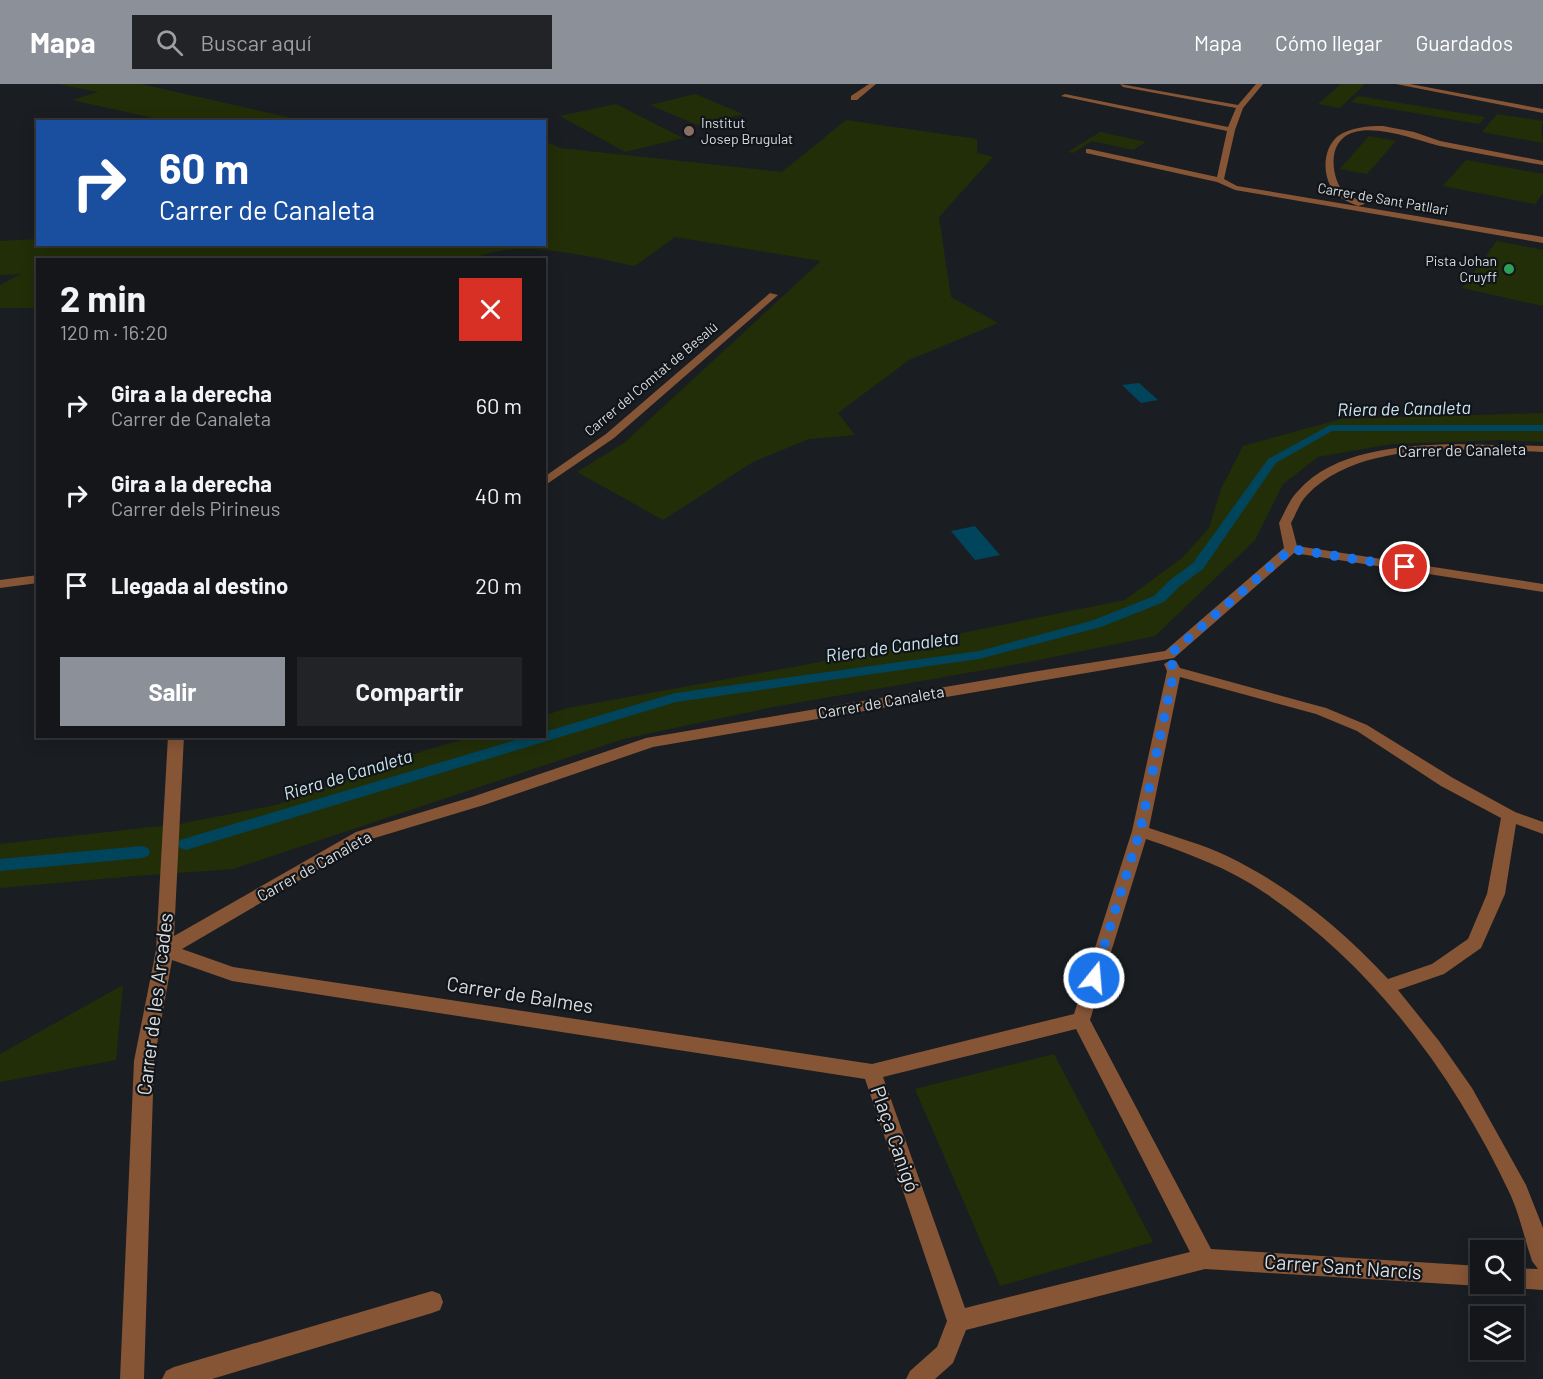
<!DOCTYPE html>
<html lang="es">
<head>
<meta charset="utf-8">
<style>
	body { margin:0; font-family:Barlow,sans-serif; background:#212327; color:#f1f3f6; height:100vh; display:flex; flex-direction:column; font-size:22px; white-space:nowrap }
	* { box-sizing:border-box; margin:0 }
	p { font-size:20px; color:#9d9fa2 }
	.icon { flex:none; width:33px; height:33px; fill:none; stroke:currentColor; stroke-width:2; stroke-linecap:round; stroke-linejoin:round }
	.map { position:relative; flex:1; overflow:hidden }
	.drawer { position:absolute; left:36px; top:174px; width:510px; height:480px; display:flex; flex-direction:column; background:#14161a; border-radius:0px; box-shadow:0 3px 15px #0003,0 0 0 2px #333539 }
	.drawer>* { flex:none }
	.banner { position:absolute; left:36px; top:36px; width:510px; height:126px; border-radius:0px; box-shadow:0 3px 15px #0003,0 0 0 2px #333539; background:#1a4fa0; color:#fff; overflow:hidden }
	.tools { position:absolute; left:1470px; top:1156px; display:grid; gap:12px }
	.tools a { display:grid; place-items:center; width:54px; height:54px; border-radius:0px; background:#14161a; box-shadow:0 3px 15px #0003,0 0 0 2px #333539; font-size:30px }
	.pin { position:absolute; display:grid; place-items:center; width:51px; height:51px; color:#fff; margin:-26px; border:3px solid #fff; border-radius:50%; box-shadow:0 2px 6px #0007 }
	.me { position:absolute; width:66px; margin:-33px; rotate:17deg; stroke-linejoin:round; filter:drop-shadow(0 0 4px #0008) }
	.turn { display:flex; align-items:center; gap:21px; height:126px; padding:0 24px; font-size:27px }
	.turn .icon { width:78px; height:78px; stroke-width:2.5 }
	.turn b { display:block; font-size:42px; line-height:51px }
	.round { display:grid; place-items:center; flex:none; width:63px; height:63px; border-radius:0px; background:#212327 }
	.summary { display:flex; align-items:center; justify-content:space-between; height:102px; padding:0 24px }
	h1 { font-size:36px; font-weight:700; line-height:45px }
	.action { display:flex; gap:12px; margin-top:auto; padding:12px 24px }
	.action a { flex:1; height:69px; border-radius:0px; background:#8c9099; color:#fff; font-size:24px; font-weight:700; line-height:69px; text-align:center }
	.action a+a { background:#212327; color:#f1f3f6 }
	ul { padding:0; list-style:none }
	li { display:flex; align-items:center; gap:18px; height:90px; padding:0 24px }
	li div { flex:1 }
	li b { display:block; font-size:22px }
	li em { font-style:normal }
	header { display:flex; align-items:center; gap:36px; box-sizing:border-box; height:84px; padding:0 30px; background:#8c9099; color:#fff }
	header strong { font-size:28px }
	nav { display:flex; gap:33px; margin-inline-start:auto; font-size:21px }
	.search { width:420px; height:54px; background:#212327; display:flex; align-items:center; gap:15px; box-sizing:border-box; padding:0 21px; border-radius:0px; color:#9d9fa2; font-size:22px }
	.map>svg:first-child { display:block }
</style>
</head>
<body>
<header>
<strong>Mapa</strong>
<div class="search"><svg class="icon" aria-label="search" viewBox="0 0 24 24"><circle cx="10" cy="10" r="6"/><path d="M15 15l6 6"/></svg>Buscar aquí</div>
<nav><a>Mapa</a><a>Cómo llegar</a><a>Guardados</a></nav>
</header>
<div class="map">
<svg width="1543" height="1295" viewBox="0 0 1543 1295">
	<rect width="100%" height="100%" fill="#1a1e22"/>
	<g fill="#222e08">
		<path d="M58 0H141L305 37 153 34 72 16 98 8Z"/>
		<path d="M1341 0H1365L1340 24 1318 20Z"/>
		<path d="M695 10 743 30 697 41 650 21Z"/>
		<path d="M1358 12 1485 33 1479 40 1351 18Z"/>
		<path d="M616 20 683 54 625 68 560 32Z"/>
		<path d="M1497 30 1543 37 1541 46 1543 59 1482 48Z"/>
		<path d="M846 36 977 55V69L993 73 939 133 951 213 998 239 909 276 838 329 855 351 809 355 753 378 663 436 577 388 624 359 821 177 675 153 635 182C589 173 515 152 471 176H38L37 224H0V201L21 190 0 191V157L37 155 38 160H544L545 57 560 64 782 88Z"/>
		<path d="M1100 48 1146 58 1133 66 1092 57 1073 69 1068 68Z"/>
		<path d="M1369 52 1396 57 1367 90 1340 85Z"/>
		<path d="M1466 76 1543 90V109L1535 120 1443 102Z"/>
		<path d="M1497 157 1543 166V222L1462 204Z"/>
		<path d="M1543 329V358L1500 356 1391 360 1318 373 1283 400 1255 456 1155 552 1029 578 773 623 623 655 233 785 135 792 0 804V760L179 740 276 721 423 667 471 653 544 652 545 631 568 624 799 582 1125 516 1183 473 1209 444 1221 405 1243 362 1341 335Z"/>
		<path d="M123 901 116 976 0 998V970Z"/>
		<path d="M1054 970 1153 1158 1000 1202 915 1005Z"/>
	</g>
	<g fill="#00455b">
		<path d="M1138 299H1139L1158 316 1141 319 1122 301Z"/>
		<path d="M975 442 1000 471 975 476 951 447Z"/>
	</g>
	<g fill="none" stroke-linecap="round" stroke-linejoin="round">
		<g fill="#00455b" fill-rule="evenodd">
			<path d="M1330 341H1543V347H1332L1276 379 1203 485 1180 502 1164 518 1101 543 979 575 676 618 186 766 180 764 178 760 180 756 529 652H544V648L675 609 979 567 1091 537 1154 512 1170 496 1193 479 1268 375Z"/>
			<path d="M142 762 148 764 150 768 148 772 142 774 0 787V775Z"/>
		</g>
		<g fill="#865536" fill-rule="evenodd">
			<path d="M869 0H876L857 16H851V12Z"/>
			<path d="M1120 0 1238 21 1256 0H1263L1243 24 1235 46 1224 95 1237 102 1543 153V159L1235 106 1217 98 1086 69V65H1089L1217 93 1227 47 1061 12 1065 10 1228 43 1236 24 1123 3Z"/>
			<path d="M1396 0H1410L1543 25V29Z"/>
			<path d="M1383 42 1414 48 1440 57 1543 77V81C1509 75 1474 69 1440 62 1414 56 1343 25 1334 71 1332 83 1336 102 1345 109 1352 114 1359 115 1365 120L1358 122C1351 119 1343 116 1337 111 1322 96 1321 66 1338 52 1351 43 1368 42 1383 42Z"/>
			<path d="M770 209 778 211 614 354 544 402V393L606 350Z"/>
			<path d="M1451 360 1543 362V368C1471 366 1362 354 1307 411 1300 418 1296 430 1291 439L1297 462 1543 500V508L1294 469 1174 574 653 663 484 721 368 756 182 865 233 883 872 980 1074 930 1132 747 1167 587 1164 580 1171 576 1176 577 1180 584 1326 624 1367 641 1453 694 1515 728 1543 738V750L1516 740 1505 810 1481 864 1444 890 1398 906 1439 957 1472 1004 1526 1101 1543 1144V1206L1514 1204 1506 1201 1514 1200V1184L1538 1185 1532 1177C1525 1156 1520 1133 1511 1112 1456 994 1374 882 1265 809 1229 784 1187 769 1146 755L1090 936 1211 1165 1480 1182V1200H1486L1480 1202 1205 1185 966 1246 953 1279 935 1295H906L910 1287 937 1263 947 1237 865 995 232 897 172 876 154 977 144 1295H120L134 977 156 866 168 652H184L174 852 356 748 472 713 646 654 1038 587 1165 567 1284 464 1279 439C1285 428 1289 416 1298 407 1334 366 1400 362 1451 360ZM1180 593 1316 630 1357 647 1441 702 1501 734 1487 810 1468 855 1432 880 1388 895C1341 844 1289 802 1227 772 1202 760 1175 753 1149 744ZM1076 945 1190 1168 965 1224 883 993Z"/>
			<path d="M38 491V499L0 504V496Z"/>
			<path d="M432 1207 440 1210 443 1218 440 1226 432 1229 212 1295H162L166 1287 174 1283Z"/>
		</g>
	</g>
	<g fill="none" stroke-linecap="round" stroke-linejoin="round">
		<path stroke="#1a73e8" stroke-width="10" stroke-dasharray="0 18" d="M1094 894 1140 747 1174 587 1169 571 1291 465 1405 483"/>
	</g>
	<circle fill="#8d6e63" stroke="#111519" stroke-width="2" cx="689" cy="47" r="6"/>
	<circle fill="#2e9e5b" stroke="#111519" stroke-width="2" cx="1509" cy="185" r="6"/>
	<g text-anchor="middle" stroke-width="4.5" stroke-linejoin="round" paint-order="stroke">
		<g font-size="14" fill="#d9dcdf" stroke="#111519" text-anchor="start">
			<text x="701" y="44">Institut<tspan x="701" dy="16">Josep Brugulat</tspan></text>
			<text x="1497" y="182" text-anchor="end">Pista Johan<tspan x="1497" dy="16">Cruyff</tspan></text>
		</g>
		<g font-size="14" fill="#d9dcdf" stroke="#111519">
			<text transform="translate(1383 115) rotate(10)" y="5">Carrer de Sant Patllari</text>
			<text transform="translate(651 295) rotate(-40)" y="5">Carrer del Comtat de Besalú</text>
		</g>
		<g font-size="16" fill="#d9dcdf" stroke="#111519">
			<text transform="translate(1462 366) rotate(-1)" y="6">Carrer de Canaleta</text>
			<text transform="translate(881 618) rotate(-10)" y="6">Carrer de Canaleta</text>
			<text transform="translate(314 782) rotate(-29)" y="6">Carrer de Canaleta</text>
		</g>
		<g font-size="18" font-style="italic" fill="#cee6f1" stroke="#111519">
			<text transform="translate(1404 325) rotate(-1)" y="6">Riera de Canaleta</text>
			<text transform="translate(892 563) rotate(-8)" y="6">Riera de Canaleta</text>
			<text transform="translate(348 691) rotate(-17)" y="6">Riera de Canaleta</text>
		</g>
		<g font-size="20" fill="#d9dcdf" stroke="#111519">
			<text transform="translate(520 911) rotate(9)" y="7">Carrer de Balmes</text>
			<text transform="translate(155 920) rotate(-83)" y="7">Carrer de les Arcades</text>
			<text transform="translate(895 1055) rotate(71)" y="7">Plaça Canigó</text>
			<text transform="translate(1343 1183) rotate(4)" y="7">Carrer Sant Narcís</text>
		</g>
	</g>
</svg>
<div class="tools">
<a><svg class="icon" aria-label="search" viewBox="0 0 24 24"><circle cx="10" cy="10" r="6"/><path d="M15 15l6 6"/></svg></a>
<a><svg class="icon" aria-label="layers" viewBox="0 0 24 24"><path d="M12 4l9 5-9 5-9-5zM3 14l9 5 9-5"/></svg></a>
</div>
<div class="pin" style="left:1405px;top:483px;background:#d93025"><svg class="icon" aria-label="arrive" viewBox="0 0 24 24"><path d="M6 21V4h12l-3 4 3 4H6"/></svg></div>
<svg class="me" style="left:1094px;top:894px" viewBox="-20 -20 40 40"><circle r="17" fill="#1a73e8" stroke="#fff" stroke-width="3"/><path d="M0-11L8 9 0 5-8 9z" fill="#fff"/></svg>
<div class="banner">
<div class="turn"><svg class="icon" aria-label="right" viewBox="0 0 24 24"><path d="M7 20v-9h11M14 6l5 5-5 5"/></svg><div><b>60 m</b>Carrer de Canaleta</div></div>
</div>
<section class="drawer">
<div class="summary"><div><h1>2 min</h1><p>120 m · 16:20</p></div><a class="round" style="background:#d93025;color:#fff"><svg class="icon" aria-label="close" viewBox="0 0 24 24"><path d="M6 6l12 12M18 6L6 18"/></svg></a></div>
<ul>
<li><svg class="icon" aria-label="right" viewBox="0 0 24 24"><path d="M7 20v-9h11M14 6l5 5-5 5"/></svg><div><b>Gira a la derecha</b><p>Carrer de Canaleta</p></div><em>60 m</em></li>
<li><svg class="icon" aria-label="right" viewBox="0 0 24 24"><path d="M7 20v-9h11M14 6l5 5-5 5"/></svg><div><b>Gira a la derecha</b><p>Carrer dels Pirineus</p></div><em>40 m</em></li>
<li><svg class="icon" aria-label="arrive" viewBox="0 0 24 24"><path d="M6 21V4h12l-3 4 3 4H6"/></svg><div><b>Llegada al destino</b></div><em>20 m</em></li>
</ul>
<div class="action"><a>Salir</a><a>Compartir</a></div>
</section>
</div>
</body>
</html>
